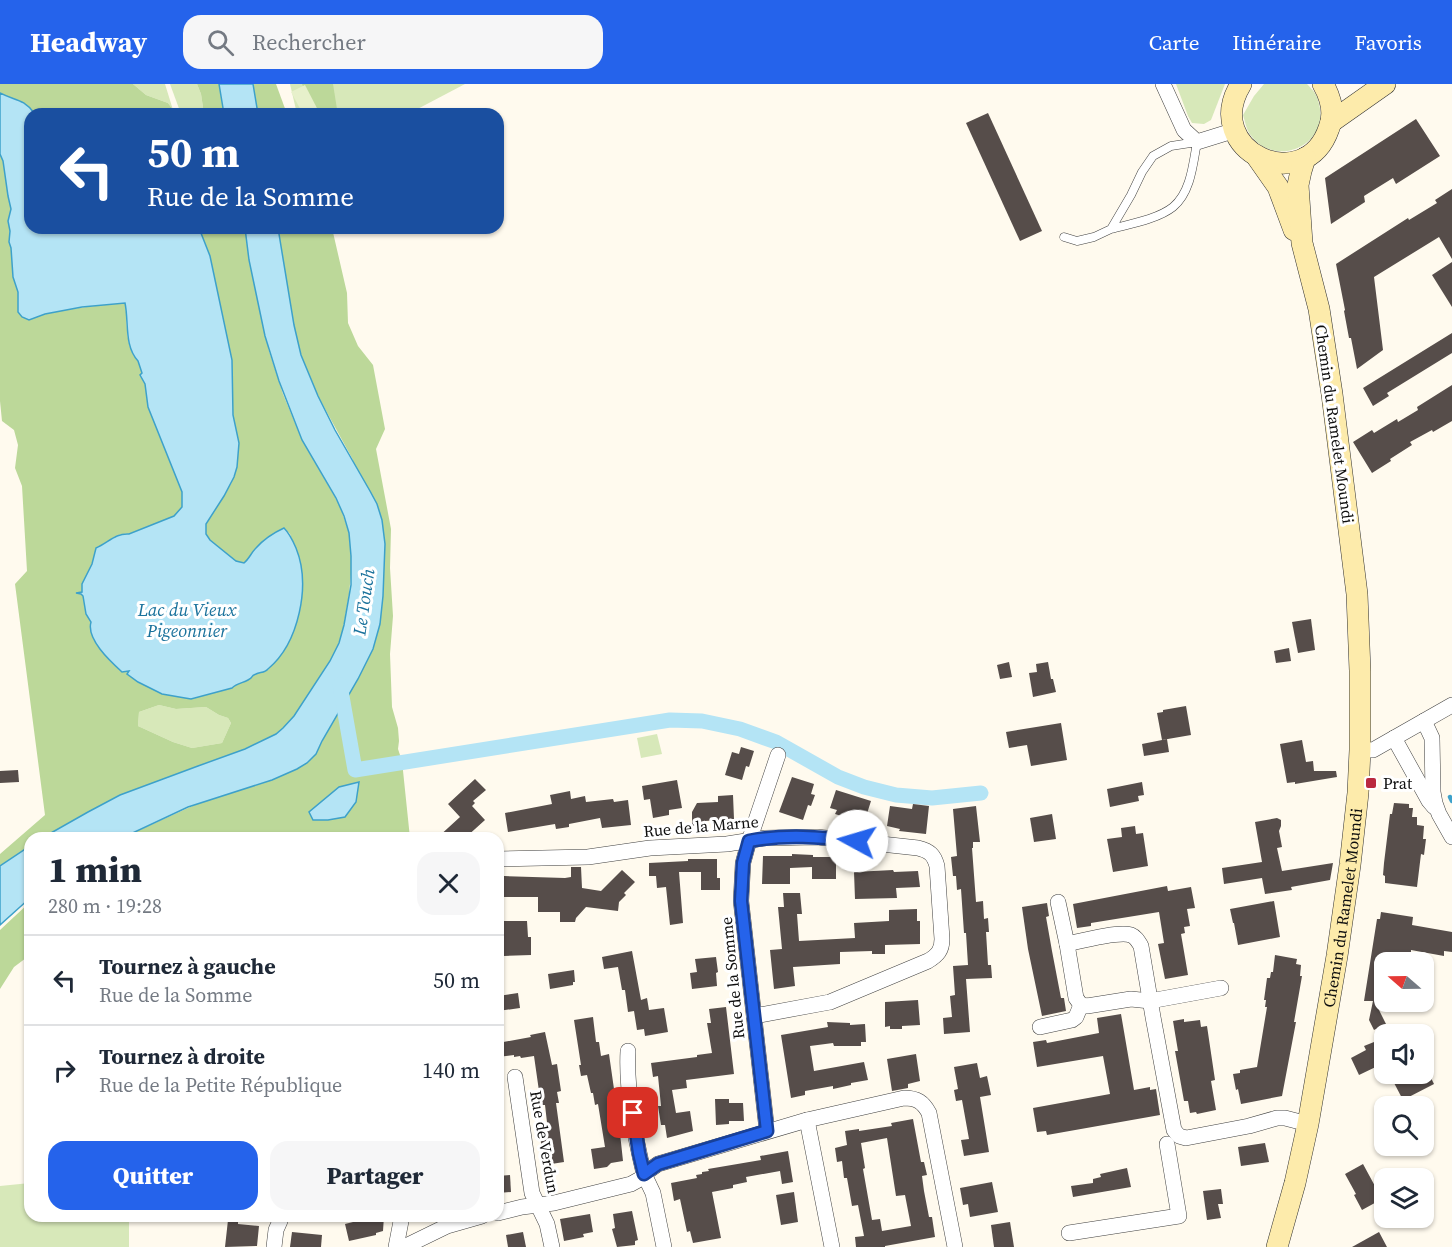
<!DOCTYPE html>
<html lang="fr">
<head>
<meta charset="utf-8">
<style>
	body { margin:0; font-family:"Source Serif 4",serif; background:#f6f6f7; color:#1f2937; height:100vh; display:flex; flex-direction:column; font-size:22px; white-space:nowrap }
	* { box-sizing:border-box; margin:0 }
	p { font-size:20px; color:#747a83 }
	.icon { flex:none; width:33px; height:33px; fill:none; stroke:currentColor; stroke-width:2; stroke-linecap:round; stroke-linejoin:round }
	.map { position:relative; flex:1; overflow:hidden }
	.side { position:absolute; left:24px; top:748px; width:480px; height:390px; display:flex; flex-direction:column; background:#fff; border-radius:18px; box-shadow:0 2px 4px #0004 }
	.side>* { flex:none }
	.guide { position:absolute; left:24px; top:24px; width:480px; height:126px; border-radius:18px; box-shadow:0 2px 4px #0004; background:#1a4fa0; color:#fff; overflow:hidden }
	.needle { width:39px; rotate:290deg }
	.fabs { position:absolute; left:1374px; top:868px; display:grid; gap:12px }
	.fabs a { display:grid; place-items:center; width:60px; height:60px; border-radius:12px; background:#fff; box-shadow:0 2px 4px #0004; font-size:30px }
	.pin { position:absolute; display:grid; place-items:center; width:51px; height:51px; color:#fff; margin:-26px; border-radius:12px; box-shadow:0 3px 9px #0006 }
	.me { position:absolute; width:66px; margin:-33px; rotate:276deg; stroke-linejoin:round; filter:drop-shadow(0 0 4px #0008) }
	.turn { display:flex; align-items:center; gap:21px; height:126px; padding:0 24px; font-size:27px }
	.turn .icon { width:78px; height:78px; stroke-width:2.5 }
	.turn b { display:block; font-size:42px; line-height:51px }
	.round { display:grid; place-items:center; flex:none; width:63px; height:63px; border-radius:18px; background:#f6f6f7 }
	.overview { display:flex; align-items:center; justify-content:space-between; height:102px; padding:0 24px }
	h1 { font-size:36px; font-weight:800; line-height:45px }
	.primary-button { display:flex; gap:12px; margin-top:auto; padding:12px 24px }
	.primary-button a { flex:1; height:69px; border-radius:18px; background:#2563eb; color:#fff; font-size:24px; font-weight:800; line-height:69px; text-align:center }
	.primary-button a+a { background:#f6f6f7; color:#1f2937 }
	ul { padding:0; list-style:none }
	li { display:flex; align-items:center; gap:18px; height:90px; padding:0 24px; border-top:2px solid #e0e1e3 }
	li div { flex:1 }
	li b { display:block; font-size:22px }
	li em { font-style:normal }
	header { display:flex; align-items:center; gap:36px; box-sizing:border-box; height:84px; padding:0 30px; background:#2563eb; color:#fff }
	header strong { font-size:28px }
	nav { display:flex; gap:33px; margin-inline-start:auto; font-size:21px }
	.search { width:420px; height:54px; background:#f6f6f7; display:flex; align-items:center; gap:15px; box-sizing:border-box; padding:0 21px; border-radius:18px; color:#747a83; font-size:22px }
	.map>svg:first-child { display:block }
</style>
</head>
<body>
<header>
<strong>Headway</strong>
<div class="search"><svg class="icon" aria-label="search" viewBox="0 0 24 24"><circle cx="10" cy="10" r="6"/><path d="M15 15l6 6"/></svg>Rechercher</div>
<nav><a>Carte</a><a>Itinéraire</a><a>Favoris</a></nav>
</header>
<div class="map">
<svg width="1452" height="1163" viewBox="0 0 1452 1163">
	<rect width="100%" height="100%" fill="#fffaee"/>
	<g fill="#d7e8b9">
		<path d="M133 0H165L173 26 168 19 146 11Z"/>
		<path d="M170 0H197L201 10 204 30H181Z"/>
		<path d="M290 0H465L408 30H297Z"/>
		<path d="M1176 0H1225L1211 36 1204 40 1192 39 1188 32Z"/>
		<path d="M1264 0H1307C1310 3 1314 7 1316 11 1318 14 1318 17 1319 20 1330 62 1273 86 1249 49 1246 44 1245 37 1243 31L1254 12Z"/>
		<path d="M159 621 176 625 206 623 219 631 228 634 231 639 222 659 192 664 173 658 138 642 139 628Z"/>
		<path d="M657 650 662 670 641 674 637 654Z"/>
		<path d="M30 1099V1132L129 1133V1163H0V1102Z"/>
	</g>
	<g fill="#bcd899" fill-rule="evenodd">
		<path d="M0 0H133L146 11 168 19 176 30H132L117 26 92 30H69L59 28 47 27 41 30 34 29C23 14 15 17 0 9Z"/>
		<path d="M197 0H219L224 30H204L201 10Z"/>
		<path d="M253 0H276L287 30H258Z"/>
		<path d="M302 0H333L337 25 331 30H320L311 22Z"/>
		<path d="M0 70 3 77 8 112 11 125 8 137 10 147 9 153 11 164 13 193 18 208V228L33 234C62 224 95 222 125 219 128 238 124 262 138 277L142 289 140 291 145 300 148 323 182 408V423L174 432 129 450C115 448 108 459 96 464L92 480 82 500V508L79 510H81L83 512 86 530 91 538C86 555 110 577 122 588L130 586 169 611 191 615 232 604 235 600 248 596 254 591 268 586 287 562 298 532 301 521 302 500 300 477 290 450 285 445C273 449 264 455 256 464 251 469 249 475 244 479L236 477 210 456 206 450V440L231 400 237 383 239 359 234 341 223 234 210 172 199 144H245L249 176 269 267 283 310 302 356 340 422 349 449 351 472V490L349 510 342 551 336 566 330 577 294 632 283 644 276 650 245 665 198 682 120 711 88 728 42 754H30V762L0 782V770L45 731 15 500 27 487 22 402 15 384 18 361 14 346 2 337 0 317ZM159 621 176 625 206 623 219 631 228 634 231 639 222 659 192 664 173 658 138 642 139 628Z"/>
		<path d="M278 144H332L347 209 348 239 358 262 373 281 385 345 376 365 391 445 390 484 393 532 390 570 392 623 398 644 399 657 398 665 402 677 410 754H122L199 719 272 696 318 665 373 565 353 376 318 312 301 271 296 255Z"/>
		<path d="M30 818V871L14 883 0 905V846Z"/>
	</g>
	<path fill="#e7f0cb" d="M305 1 320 30H303L291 8Z"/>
	<g fill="#b4e4f5" stroke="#3da1ca" stroke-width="1.5">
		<path d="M219 0H253L258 30H224Z"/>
		<path d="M0 9C15 17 23 14 34 29L39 30H30V144H199L210 172 232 276 233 331 239 359 237 383 234 393 224 412 206 440V450L210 456 236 477 244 479C249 475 251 469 256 464 264 455 273 449 284 444 290 450 293 457 296 464 311 501 299 559 268 585 265 589 260 588 256 590 249 593 255 592 248 596 243 599 237 599 232 604L191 615 185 614 162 610 138 598 127 590 129 587 122 588C110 577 86 555 91 538L86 530 83 512 81 510 76 509 82 508V500L92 480 96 464C108 459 115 449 129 450L174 432 182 423V408L148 323 145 300 140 291 142 289 138 277C124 262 129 238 125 219L82 223 45 230 29 236 22 233 18 228V208L13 193 11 164 9 158 10 147 8 137 11 125 8 112 3 77 0 70Z"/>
		<path d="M245 144H278L294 241 301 271 318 312 335 346 370 407 377 420 382 436 385 460 383 512 380 540 373 565 358 595 322 657 316 670 307 679 297 685 272 696 188 723 122 754H42L88 728 120 711 198 682 245 665 276 650 283 644 294 632 330 577 339 559 344 541 351 501V472L349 449 344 432 336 414 302 356 279 297 265 252 249 176Z"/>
		<path d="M359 698 356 718 345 733 328 736H313L309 728 339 703Z"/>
		<path d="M30 762V814L0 841V782Z"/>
	</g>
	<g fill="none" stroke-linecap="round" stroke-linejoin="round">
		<path stroke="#3da1ca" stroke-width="4.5" d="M1450 713 1452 717"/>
		<path stroke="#b4e4f5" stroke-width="15" d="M340 601 355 686 670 636 702 637 740 645 776 658 838 693 864 703 896 711 932 714 981 709"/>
	</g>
	<g fill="#564d4a" fill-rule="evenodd">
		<path d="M988 29 1042 147 1020 157 966 39Z"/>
		<path d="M1416 35 1440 72 1396 100 1393 94 1364 112 1365 118 1331 140 1325 94Z"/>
		<path d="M1452 105V175L1439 153 1374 193 1383 266 1357 285 1351 254H1349L1344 227 1345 226 1336 180 1408 134 1409 136 1437 119 1435 116Z"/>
		<path d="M1452 178V223L1432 191Z"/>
		<path d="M1452 249V269L1387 309 1389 312 1373 322 1363 304Z"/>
		<path d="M1452 301V337L1433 348 1432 346 1410 358 1412 361 1390 375 1391 377 1372 389 1353 358 1372 346 1374 349 1397 335 1398 338 1418 326 1417 323Z"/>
		<path d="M1311 535 1315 566 1298 569 1292 538Z"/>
		<path d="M1289 564 1291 577 1276 579 1274 567Z"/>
		<path d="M1009 578 1012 593 1000 595 997 581Z"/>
		<path d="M1048 578 1051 595H1053L1056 608 1033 613 1029 589 1037 588 1036 580Z"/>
		<path d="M1186 622 1191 651 1162 656 1157 629 1163 628V626Z"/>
		<path d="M1061 639 1067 676 1031 682 1027 661 1009 664 1006 648Z"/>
		<path d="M1167 655 1169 668 1144 672 1142 660Z"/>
		<path d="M1302 656 1306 678 1313 677 1314 687H1336L1337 693 1295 700V698L1287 699 1280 660Z"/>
		<path d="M741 663 754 667 749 683 746 682 742 696 725 691 732 668 739 670Z"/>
		<path d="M18 686 19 698 0 699V687Z"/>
		<path d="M792 693 814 700 811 710 815 711 811 722 808 721 803 736 779 728Z"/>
		<path d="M475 695 486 706 473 717 475 719 472 722 485 736 465 754H437L460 733 448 720Z"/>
		<path d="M677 696 682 724 669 726V731L653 734 650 715 644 716 642 702Z"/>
		<path d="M1142 698 1144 711 1138 712 1139 717 1110 723 1107 705Z"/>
		<path d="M836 706 871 717 864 739 835 730 837 726 830 724Z"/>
		<path d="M570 707 571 715 585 712 586 718 613 715 614 718 628 716 631 741 602 744 600 734 569 740V743L556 745 555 740 508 748 505 729 552 720 550 711Z"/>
		<path d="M733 711 734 735 705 737 706 741 692 742V728L697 719 718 718V712Z"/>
		<path d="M1394 719 1409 720V724H1413L1412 733H1417V741L1424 742 1423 755H1426L1424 771 1421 770 1417 803 1385 799V792L1383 791 1384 779 1390 730H1392Z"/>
		<path d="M913 720 929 722 926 750 899 747 900 745 887 742 890 722 912 725Z"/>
		<path d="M976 722 980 758H973V764H972L976 818 983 817 984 835 988 834 989 848H986L988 881H991L992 894 966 895 970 948 944 950 943 934 952 933 950 912 955 911 953 882 968 881 966 849H964L961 805 957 806 956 792H953L951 773 957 772 953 725Z"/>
		<path d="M1052 730 1056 755 1034 758 1030 734Z"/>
		<path d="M1277 734 1281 736V742L1279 747 1282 763 1277 764 1282 787 1333 779 1330 796 1291 803 1292 806 1265 810 1262 794 1224 800 1222 784 1262 778 1255 738Z"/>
		<path d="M1135 742 1136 750 1143 749 1148 782 1113 788 1107 755 1122 753 1121 744Z"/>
		<path d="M792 770 813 771V773H836V795H812V783L790 784V800H762L763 772H792Z"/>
		<path d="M688 775H717V794H720V806H701V788H679L683 839 670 841 666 803 657 804 656 792H649V779L688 777Z"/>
		<path d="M571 783H581L582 804 601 807 622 786 635 798 624 809 626 811 619 818 618 827 586 823 576 834 575 838H560V828H538V813H504V792L565 794 571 793Z"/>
		<path d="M893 786 894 788 918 787 920 803 896 804 897 814 855 815 854 788Z"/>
		<path d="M1167 802 1168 807 1191 803 1195 824 1187 825 1190 842 1184 843 1185 849 1181 850 1188 891 1165 895 1158 860 1164 859 1159 828 1091 839V842L1077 844 1073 820Z"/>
		<path d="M783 809H800L802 830H797L799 857 855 854 854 839 889 837V826L917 825V837H920V860L885 861V870H872V867L840 868V880L793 883 795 902 774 905 770 866 782 865 778 823H784Z"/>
		<path d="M1274 817 1280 853 1238 861 1234 839H1233L1230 825Z"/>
		<path d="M1047 819 1049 832 1046 833 1052 867 1061 914H1064L1066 927 1042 932 1028 865 1022 823Z"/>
		<path d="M1381 828 1413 833 1412 841 1452 848V868L1444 867V872L1411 866V870L1408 869 1406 879H1384V911L1374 916 1386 940 1374 946 1369 936 1373 917H1364L1377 835H1380Z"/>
		<path d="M504 837H527L528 853H531V871L504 872Z"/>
		<path d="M632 867 641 916 647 914 649 926 664 924 668 948 645 952 644 945 637 946 634 927 628 928 625 906H622L618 883 604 885 602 873Z"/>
		<path d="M1275 871 1297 875 1296 880 1301 881 1300 892H1302L1294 938H1296L1282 1012 1241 1020 1238 1005 1236 1006 1233 990 1240 989V986L1257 983 1267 923H1265L1266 916H1264L1267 894H1270L1271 888H1273Z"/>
		<path d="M716 873 718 888 716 889 717 902 692 905 690 889 697 888 695 875Z"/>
		<path d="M574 886 575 898H573V901L550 905 548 890Z"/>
		<path d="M518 909 520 924 498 927V912Z"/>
		<path d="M918 916 920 941 902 942V945H890V942L885 943V918Z"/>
		<path d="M726 923 734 990 686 996 687 1004 672 1006 676 1029 690 1027 693 1047 667 1054 665 1041H661L658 1022H661L658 992 653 993 651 979 697 973V971L712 969 707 939H711L709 925Z"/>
		<path d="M1121 930 1134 1006 1150 1003V1006L1156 1005 1160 1031 1047 1051 1046 1047 1037 1048 1033 1024 1110 1010 1103 972 1037 983 1033 958 1046 956 1047 959 1099 949 1097 934Z"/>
		<path d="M593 933 596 958H599L601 972 609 970 619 1040 623 1077 611 1079 607 1083 594 1085 591 1065 605 1063 598 1020 595 1021 593 1009H591L587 991 581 992 579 981H581L574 936Z"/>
		<path d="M1184 935V938L1200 936 1201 943 1207 942 1215 996 1211 997 1216 1026 1197 1030 1196 1028 1190 1029 1188 1017H1184L1175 967H1178L1173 937Z"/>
		<path d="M827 938 850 939V941L865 940 866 958H861V962H834L833 959 810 962 814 987 864 978 868 996 851 999V1001L833 1005V1002L805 1007V1011L791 1014 781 951 828 943Z"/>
		<path d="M545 948 552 981 557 980 561 1007 557 1008 559 1019H556L564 1078 545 1081 539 1048 548 1047 545 1021H541L534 972 521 974 520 972 514 973V971L498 973V959L531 953 530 951Z"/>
		<path d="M1374 958 1384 979 1359 991 1351 974 1366 966 1364 962Z"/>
		<path d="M916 970 920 997 908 1000V1004L892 1007 887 975Z"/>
		<path d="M977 979 980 994 987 992 991 1011 980 1013 989 1068 964 1072 961 1056 969 1055 962 1016 956 1017 954 1006 958 1005 954 983Z"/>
		<path d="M1407 990H1429L1434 1000 1403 1016 1393 997Z"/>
		<path d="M715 1015H729V1019H743L744 1037H729V1040L716 1041Z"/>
		<path d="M913 1035 921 1078H924L927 1091 922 1092 924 1107 929 1133H932L935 1153 885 1162V1163H856L855 1153 864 1152 858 1121 852 1122 847 1094H844L842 1077 837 1078 835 1064 847 1061 845 1047 859 1045V1047L892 1042 891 1039ZM887 1054 896 1112 905 1111 911 1142 882 1147 880 1135 872 1136 863 1085 865 1084 861 1059Z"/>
		<path d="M1265 1059 1269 1078 1241 1082 1238 1063Z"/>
		<path d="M788 1067 793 1098 782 1100 780 1087 746 1093 747 1098 733 1101V1104L712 1108 721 1154 693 1159 690 1147 687 1148 680 1115 674 1117 671 1099 697 1094 696 1091 702 1090V1088L709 1087 708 1085 761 1076 760 1072Z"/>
		<path d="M1363 1080 1382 1115 1362 1126 1354 1111 1356 1110 1345 1090Z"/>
		<path d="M1127 1084 1131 1103 1073 1113 1071 1102 1093 1099V1095L1101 1093 1100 1090Z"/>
		<path d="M510 1091 511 1108 498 1109V1092Z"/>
		<path d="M992 1098 998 1128 970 1133 968 1120 963 1121 960 1104Z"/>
		<path d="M1221 1105 1223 1120H1218L1221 1134 1207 1136 1203 1107Z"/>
		<path d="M794 1108 798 1138 781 1141 776 1111Z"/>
		<path d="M632 1127 638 1156 635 1157V1161L617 1163 612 1145 615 1144 613 1130Z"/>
		<path d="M590 1130 593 1148 583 1150 584 1153 564 1157 560 1135Z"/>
		<path d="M377 1132H384L383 1147 376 1149V1151L349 1157 345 1140Z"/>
		<path d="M228 1136 238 1137V1140L259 1142 257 1162 225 1163Z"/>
		<path d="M1010 1138 1014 1163H994L991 1141Z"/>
		<path d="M292 1148 322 1151 321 1163H290Z"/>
		<path d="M523 1148 526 1163H508L506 1151Z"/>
		<path d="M1379 1148 1387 1163H1352Z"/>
	</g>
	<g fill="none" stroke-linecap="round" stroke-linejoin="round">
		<g stroke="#414141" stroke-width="9">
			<path id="lane" d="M1064 153 1077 157 1094 153 1111 145 1131 111 1142 88 1153 72 1171 62 1197 58C1193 80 1191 108 1173 123 1158 135 1130 140 1111 145"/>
		</g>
		<g stroke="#414141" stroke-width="16">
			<g id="street">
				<path d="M1163 0 1184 46 1197 58 1226 49 1234 45"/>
				<path d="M1424 637 1432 654 1433 708 1435 719 1439 730 1452 753"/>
				<path d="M1394 654 1429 717 1434 723"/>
				<path d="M1360 666H1373L1452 621"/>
				<path d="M498 775 588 773 650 764 727 760 765 754 817 753 918 764C930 767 934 771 937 782L942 855C942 866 938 871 928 877L830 918 754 932"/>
				<path d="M1058 818 1067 860"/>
				<path d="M1221 904 1150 917 1131 915 1087 922 1081 921 1076 914 1067 860C1081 857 1118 847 1131 851 1136 853 1138 857 1141 862L1153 933 1174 1046 1179 1052 1186 1054 1249 1042 1277 1034H1285L1308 1040"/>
				<path d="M1040 943 1072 936 1076 933 1081 921"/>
				<path d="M515 993 532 1109 547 1140 552 1163"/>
				<path d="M807 1036 832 1163"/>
				<path d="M767 1047 741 817 743 779 749 757 778 671"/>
				<path d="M498 1129 522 1123 554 1119 631 1100 640 1095 644 1090C635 1053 626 1005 628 967"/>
				<path d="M1069 1149 1179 1132 1167 1060"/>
				<path d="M274 1163 276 1146 280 1137"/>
				<path d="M396 1163 402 1132"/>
				<path d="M404 1163 447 1142 482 1132"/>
				<path d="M664 1163 653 1109 644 1090 658 1080 807 1036 904 1014C917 1014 923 1018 929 1029L955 1163"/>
			</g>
		</g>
		<g stroke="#303030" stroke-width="22">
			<g id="secondary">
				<path d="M1241 0C1200 67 1305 115 1329 44 1335 29 1331 14 1323 0"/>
				<path d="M1331 38 1385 0"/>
				<path d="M1257 73 1278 103 1294 146"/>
				<path id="s1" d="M1277 1163 1295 1099 1308 1040 1337 872 1350 781 1358 709 1360 666V587L1357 510 1332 310 1319 225 1302 159 1298 101 1301 87 1305 74"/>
			</g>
		</g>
		<use href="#lane" stroke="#fff" stroke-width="8"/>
		<use href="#street" stroke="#fff" stroke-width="15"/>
		<use href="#secondary" stroke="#fdebab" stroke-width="21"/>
	</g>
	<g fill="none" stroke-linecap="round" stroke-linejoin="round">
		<g stroke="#184099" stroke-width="15">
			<path id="route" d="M633 1029 639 1069 644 1090 658 1080 767 1047 741 817 743 779 749 757C785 750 821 753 857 757"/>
		</g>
		<use href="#route" stroke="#2563eb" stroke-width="10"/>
	</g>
	<rect fill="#ba2940" stroke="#fff" stroke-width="2" x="1365" y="693" width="12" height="12" rx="3"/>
	<g text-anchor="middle" stroke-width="6" stroke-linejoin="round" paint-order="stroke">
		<g font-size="16" fill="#0e0e0e" stroke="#fff">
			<text transform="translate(1335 340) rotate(82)" y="6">Chemin du Ramelet Moundi</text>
			<text transform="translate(701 742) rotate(-5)" y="6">Rue de la Marne</text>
			<text dy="6" stroke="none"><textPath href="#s1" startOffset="346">Chemin du Ramelet Moundi</textPath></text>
			<text transform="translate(732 894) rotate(-96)" y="6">Rue de la Somme</text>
			<text transform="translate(545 1058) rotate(80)" y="6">Rue de Verdun</text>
		</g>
		<g font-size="16" fill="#0e0e0e" stroke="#fff" text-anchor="start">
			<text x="1383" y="705">Prat</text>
		</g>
		<g font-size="18" font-style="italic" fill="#1a729c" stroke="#fff">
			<text transform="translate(364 518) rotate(-82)" y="6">Le Touch</text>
			<text x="187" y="532">Lac du Vieux<tspan x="187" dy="21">Pigeonnier</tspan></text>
		</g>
	</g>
</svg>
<div class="fabs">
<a><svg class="needle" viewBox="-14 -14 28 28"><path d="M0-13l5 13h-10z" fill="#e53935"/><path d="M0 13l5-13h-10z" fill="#747a83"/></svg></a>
<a><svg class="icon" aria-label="sound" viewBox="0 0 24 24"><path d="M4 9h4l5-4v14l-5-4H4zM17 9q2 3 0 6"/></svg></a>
<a><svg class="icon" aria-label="search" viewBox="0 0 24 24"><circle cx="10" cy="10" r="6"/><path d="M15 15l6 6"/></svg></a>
<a><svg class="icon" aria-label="layers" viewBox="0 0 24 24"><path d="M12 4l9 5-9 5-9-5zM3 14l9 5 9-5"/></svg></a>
</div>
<div class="pin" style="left:633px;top:1029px;background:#d93025"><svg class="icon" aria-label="arrive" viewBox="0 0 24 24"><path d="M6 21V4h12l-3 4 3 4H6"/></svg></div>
<svg class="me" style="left:857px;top:757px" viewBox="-20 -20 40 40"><circle r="19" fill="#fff"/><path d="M0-13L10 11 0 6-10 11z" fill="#2563eb"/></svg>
<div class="guide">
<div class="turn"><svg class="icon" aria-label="left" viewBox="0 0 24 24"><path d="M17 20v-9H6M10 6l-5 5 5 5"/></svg><div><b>50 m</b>Rue de la Somme</div></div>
</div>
<section class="side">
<div class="overview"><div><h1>1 min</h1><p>280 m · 19:28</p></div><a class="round"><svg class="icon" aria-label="close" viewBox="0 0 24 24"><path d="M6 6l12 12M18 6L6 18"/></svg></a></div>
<ul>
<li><svg class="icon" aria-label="left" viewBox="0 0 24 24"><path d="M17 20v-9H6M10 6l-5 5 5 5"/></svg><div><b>Tournez à gauche</b><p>Rue de la Somme</p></div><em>50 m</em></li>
<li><svg class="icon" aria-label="right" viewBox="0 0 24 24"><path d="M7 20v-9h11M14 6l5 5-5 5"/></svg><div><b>Tournez à droite</b><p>Rue de la Petite République</p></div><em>140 m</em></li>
</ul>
<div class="primary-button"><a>Quitter</a><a>Partager</a></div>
</section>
</div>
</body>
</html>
